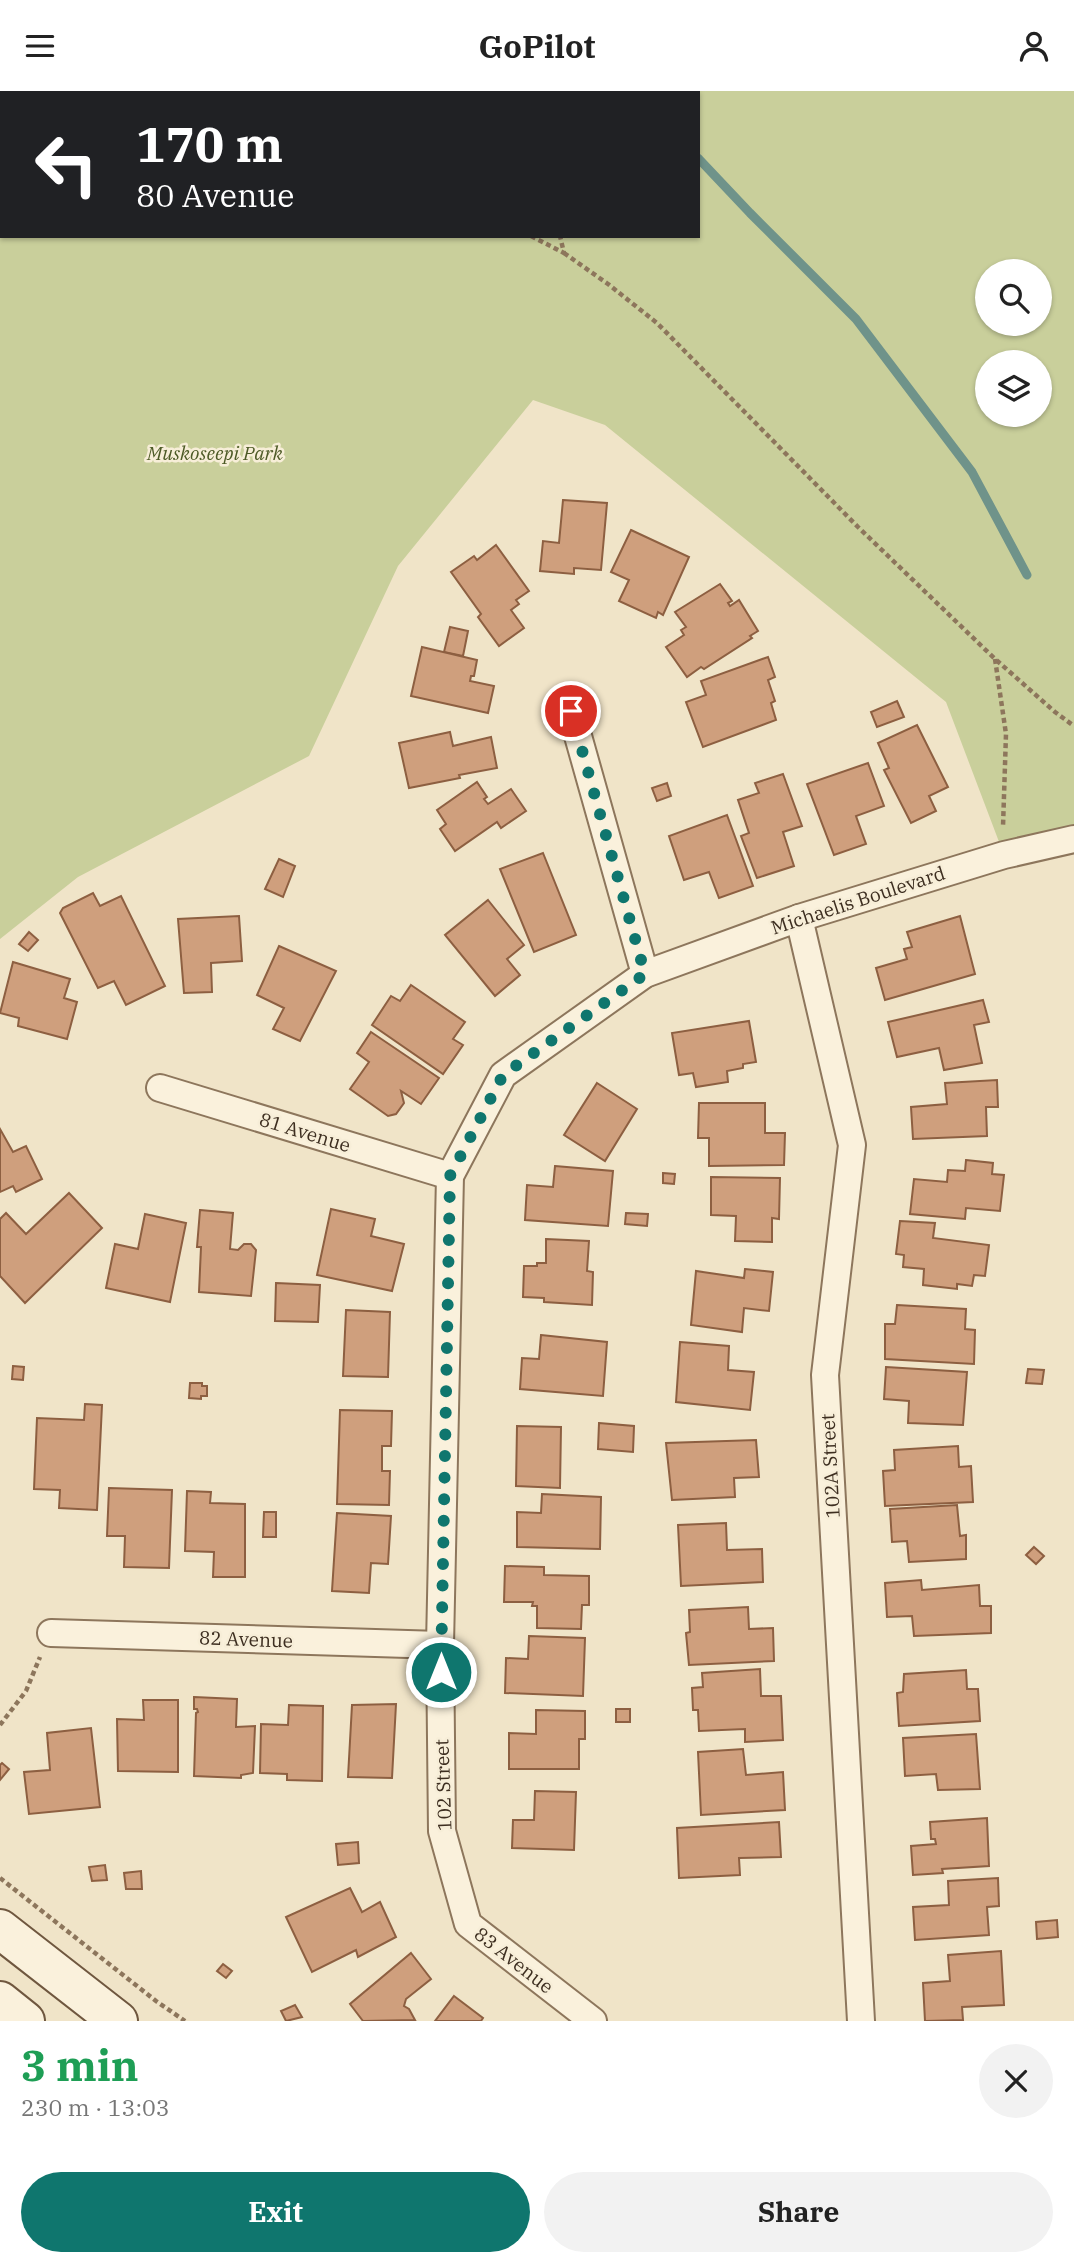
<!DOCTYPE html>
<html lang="en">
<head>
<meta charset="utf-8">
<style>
	body { margin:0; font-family:"IBM Plex Serif",serif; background:#f2f2f2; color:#222; height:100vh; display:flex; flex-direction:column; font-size:26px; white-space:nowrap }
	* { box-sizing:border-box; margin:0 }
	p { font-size:23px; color:#767676 }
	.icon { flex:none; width:38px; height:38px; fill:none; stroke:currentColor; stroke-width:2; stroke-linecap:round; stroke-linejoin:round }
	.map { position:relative; height:1930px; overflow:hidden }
	.side { display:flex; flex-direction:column; background:#fff; flex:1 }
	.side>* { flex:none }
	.hud { position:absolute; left:0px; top:0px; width:700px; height:147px; box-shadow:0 2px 5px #0004; background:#202124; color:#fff; overflow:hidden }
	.fabs { position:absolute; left:975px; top:168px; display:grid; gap:14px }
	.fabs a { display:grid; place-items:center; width:77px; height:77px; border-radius:50%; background:#fff; box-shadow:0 2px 5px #0004; font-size:35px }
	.pin { position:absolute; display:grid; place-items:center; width:60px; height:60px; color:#fff; margin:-30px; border:4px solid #fff; border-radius:50%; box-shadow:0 2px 7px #0007 }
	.me { position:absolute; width:77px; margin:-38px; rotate:0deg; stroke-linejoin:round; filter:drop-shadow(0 0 5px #0008) }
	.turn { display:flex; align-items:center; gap:24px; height:147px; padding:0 21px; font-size:32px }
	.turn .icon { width:91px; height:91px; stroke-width:2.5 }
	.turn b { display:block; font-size:49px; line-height:60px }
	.round { display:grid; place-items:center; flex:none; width:74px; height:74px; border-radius:37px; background:#f2f2f2 }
	.headline { display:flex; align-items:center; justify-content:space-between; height:119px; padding:0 21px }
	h1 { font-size:42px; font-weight:700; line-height:52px; color:#1e9e55 }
	.action { display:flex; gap:14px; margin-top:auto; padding:14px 21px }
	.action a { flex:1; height:80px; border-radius:42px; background:#0f766e; color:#fff; font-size:28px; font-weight:700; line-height:80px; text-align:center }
	.action a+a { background:#f2f2f2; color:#222 }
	header { display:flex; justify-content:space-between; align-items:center; height:91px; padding:0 21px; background:#fff; font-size:32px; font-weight:700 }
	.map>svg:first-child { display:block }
</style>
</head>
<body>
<header><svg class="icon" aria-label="menu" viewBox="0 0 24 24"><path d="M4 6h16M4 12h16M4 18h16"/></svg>GoPilot<svg class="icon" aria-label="person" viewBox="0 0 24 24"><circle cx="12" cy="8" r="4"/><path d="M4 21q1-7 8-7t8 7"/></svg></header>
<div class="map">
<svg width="1074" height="1930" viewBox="0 0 1074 1930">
	<rect width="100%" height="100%" fill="#f0e4c8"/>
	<path fill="#c9cf9b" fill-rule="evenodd" d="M0 0H1074V748L1004 764 946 611 605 334 533 309 398 475 309 665 78 786 0 848ZM2 2H698V145H2ZM987 180H1040V233H987ZM987 271H1040V324H987Z"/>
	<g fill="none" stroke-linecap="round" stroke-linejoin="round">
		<g stroke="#6f938a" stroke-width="9">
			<path d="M645 0 646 2"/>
			<path d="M698 67 750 122 856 228 972 381 1027 484"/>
		</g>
	</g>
	<g fill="#cf9f7d" stroke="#8d5f41" stroke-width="2">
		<path d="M563 409 607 412 601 479 574 477V483L540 480 543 450 559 452Z"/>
		<path d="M631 439 689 466 663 524 658 521 656 527 619 510 629 489 611 481Z"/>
		<path d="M496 454 529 500 516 509 519 513 511 519 524 537 499 555 478 526 481 523 451 481 474 465 477 469Z"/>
		<path d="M720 493 732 510 728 512 730 515 739 509 758 540 750 545 752 547 704 578 701 576 687 586 666 556 684 544 681 539 686 536 675 521Z"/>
		<path d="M450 536 468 540 463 565 444 561Z"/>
		<path d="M422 556 477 569 474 585H471L470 590 494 595 488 622 411 605Z"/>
		<path d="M768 566 775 586 768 589 775 610 771 612 776 629 703 656 686 611 706 604 701 590Z"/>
		<path d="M897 610 904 626 877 636 871 621Z"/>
		<path d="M917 634 948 696 929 705 936 720 911 732 884 679 889 677 878 652Z"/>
		<path d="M450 641 453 655 491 646 497 677 459 684 460 687 409 697 399 652Z"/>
		<path d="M868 672 884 715 856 725 866 753 834 764 807 693Z"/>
		<path d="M783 683 802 735 783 741 794 775 757 787 741 745 749 742 738 709 759 702 755 692Z"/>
		<path d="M477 691 487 706 484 708 488 713 511 698 526 720 501 737 497 731 455 760 440 738 446 733 437 719Z"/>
		<path d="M667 692 671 705 657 710 652 697Z"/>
		<path d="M727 724 753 795 719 807 709 781 684 789 669 745Z"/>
		<path d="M543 762 576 844 534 861 500 778Z"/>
		<path d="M279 768 295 775 283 806 265 798Z"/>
		<path d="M93 802 100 815 121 805 165 895 126 914 114 890 98 897 60 822 63 817Z"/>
		<path d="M488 809 524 854 507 868 520 884 495 905 445 844Z"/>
		<path d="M239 825 242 870 211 872 212 901 184 902 178 828Z"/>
		<path d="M960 825 975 883 885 909 876 877 907 868 904 858 912 856 907 841Z"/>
		<path d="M29 841 38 849 28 860 19 853Z"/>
		<path d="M279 855 336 880 300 950 273 938 284 917 257 904Z"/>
		<path d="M13 871 70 888 64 907 77 911 67 948 18 935 19 927 0 922Z"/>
		<path d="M411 894 465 931 453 948 463 954 443 983 372 934 391 905 400 910Z"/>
		<path d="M983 909 989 931 974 934 982 972 944 979 939 957 897 966 888 931Z"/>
		<path d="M749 930 756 971 743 973V977L727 980 728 991 696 996 693 982 679 984 672 942Z"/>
		<path d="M371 941 439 987 421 1013 401 1000 404 1012 396 1023 388 1025 350 998 369 971 357 962Z"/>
		<path d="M997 989 998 1016H986L987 1045 913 1048 911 1016 947 1013 945 992Z"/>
		<path d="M597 992 637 1018 605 1070 564 1044Z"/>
		<path d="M699 1012H765V1042H785L784 1074 709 1075V1047H698Z"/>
		<path d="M0 1038 13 1061 26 1055 42 1088 16 1101 13 1095 0 1101Z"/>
		<path d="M966 1069 993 1072 992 1083 1004 1084 1000 1120 966 1117 965 1128 910 1123 914 1088 947 1091 948 1079 965 1080Z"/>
		<path d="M555 1075 613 1080 608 1135 525 1129 527 1094 553 1096Z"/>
		<path d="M663 1082 675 1083 674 1093 663 1092Z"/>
		<path d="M711 1086 780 1087 779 1128 772 1127V1151L735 1150 736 1125 711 1124Z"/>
		<path d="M69 1102 102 1137 25 1212 0 1185V1128L6 1122 26 1143Z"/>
		<path d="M331 1118 375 1128 371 1145 404 1153 392 1200 317 1184Z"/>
		<path d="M200 1119 233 1122 230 1158 238 1159 244 1153H251L256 1159 251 1205 199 1201 201 1156H197Z"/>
		<path d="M626 1122 648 1123 647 1135 625 1133Z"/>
		<path d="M145 1123 186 1132 170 1211 106 1197 115 1153 138 1158Z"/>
		<path d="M900 1130 935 1132 933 1147 989 1154 985 1185 974 1184 972 1195 957 1193V1198L923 1194 924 1178 903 1176 904 1164 896 1163Z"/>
		<path d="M546 1148 589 1150 587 1180 593 1181 592 1214 544 1211V1207L523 1206 524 1175H537V1172H546Z"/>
		<path d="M745 1178 773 1181 769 1220 744 1217 742 1241 691 1234 696 1180 744 1187Z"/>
		<path d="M276 1192 320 1194 318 1231 275 1230Z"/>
		<path d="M897 1214 966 1218 965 1238 975 1239 974 1273 885 1268V1233H895Z"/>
		<path d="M346 1219 390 1221 388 1286 343 1285Z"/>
		<path d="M541 1244 607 1251 603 1305 520 1298 522 1267 539 1268Z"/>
		<path d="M680 1251 729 1255 728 1279 754 1281 750 1319 676 1311Z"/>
		<path d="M13 1275 24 1276 23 1289 12 1288Z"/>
		<path d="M886 1276 967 1281 963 1334 908 1332 909 1310 884 1308Z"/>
		<path d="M1028 1278 1044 1279 1042 1293 1026 1292Z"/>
		<path d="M190 1292H202V1295H207V1305H201V1308L189 1307Z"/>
		<path d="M85 1313 102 1314 97 1419 59 1417 60 1399 34 1398 37 1327 84 1329Z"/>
		<path d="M340 1319 392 1320 391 1355H382V1380H390L389 1414 337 1413Z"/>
		<path d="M599 1332 634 1335 633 1361 598 1358Z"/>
		<path d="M517 1335 561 1336 560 1397 516 1395Z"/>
		<path d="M756 1349 759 1386 734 1387 735 1406 672 1409 666 1352Z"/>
		<path d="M958 1355 959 1376 971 1375 973 1411 885 1415 883 1380 895 1379 894 1359Z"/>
		<path d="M109 1397 172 1399 169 1477 124 1476 125 1445H107Z"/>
		<path d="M187 1400 211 1401 210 1412 245 1413V1486H213L214 1461 185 1460Z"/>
		<path d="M542 1403 601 1406 600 1458 517 1456V1421L541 1422Z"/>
		<path d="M957 1414 960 1445 966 1444V1468L909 1471 907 1450 892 1451 890 1418Z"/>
		<path d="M264 1421H276V1446H263Z"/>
		<path d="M337 1422 391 1425 388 1473 371 1472 369 1502 332 1500Z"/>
		<path d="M726 1432 727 1459 762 1458 763 1491 681 1495 678 1434Z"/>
		<path d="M1034 1456 1044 1465 1036 1473 1026 1464Z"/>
		<path d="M505 1475 544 1476V1484L589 1485V1514H582L581 1538 537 1537V1515H532L533 1511H504Z"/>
		<path d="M921 1489 922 1499 979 1494 980 1515H991V1542L914 1545 912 1525 887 1526 885 1492Z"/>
		<path d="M748 1516 749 1538 773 1537 774 1570 689 1574 686 1542 690 1541 689 1519Z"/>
		<path d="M529 1545 585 1547 583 1605 505 1602 506 1567 528 1568Z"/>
		<path d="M760 1578 761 1605H781L783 1649 745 1651V1638L699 1640 698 1619H693L692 1597 703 1596 702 1582Z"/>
		<path d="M966 1579 967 1598H978L980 1630 899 1635 897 1602 903 1601 904 1583Z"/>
		<path d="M194 1606 237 1608 236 1636 255 1635 253 1682 241 1684V1687L194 1685 196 1622 198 1621 197 1618H194Z"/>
		<path d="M143 1609H178V1681L118 1680 117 1628 144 1629Z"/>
		<path d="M396 1613 392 1687 348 1686 352 1614Z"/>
		<path d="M289 1614 323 1615 322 1690 287 1689V1683L260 1682 261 1633 288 1634Z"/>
		<rect x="616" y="1618" width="14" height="13"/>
		<path d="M536 1619 585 1620V1648H579V1678H509V1642L536 1643Z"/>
		<path d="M91 1637 100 1716 29 1723 24 1681 50 1679 47 1642Z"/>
		<path d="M976 1643 980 1698 938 1699 936 1683 905 1685 903 1647Z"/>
		<path d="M743 1658 746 1684 783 1681 785 1719 701 1724 698 1661Z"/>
		<path d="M2 1672 9 1678 0 1689V1674Z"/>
		<path d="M535 1700 576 1701 574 1759 512 1757 513 1729H534Z"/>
		<path d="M987 1727 989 1775 942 1778 943 1782 913 1784 911 1755 936 1753 935 1748H931L930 1731Z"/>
		<path d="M779 1731 781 1766 739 1767 740 1784 679 1787 677 1737Z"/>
		<path d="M358 1751 359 1772 338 1774 336 1753Z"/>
		<path d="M105 1774 107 1789 92 1790 89 1776Z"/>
		<path d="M141 1780 142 1798H126L124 1782Z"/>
		<path d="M998 1787 999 1815 987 1816 989 1844 915 1849 913 1816 949 1814 948 1790Z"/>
		<path d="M350 1797 362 1821 380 1811 396 1846 358 1866 356 1859 312 1881 286 1826Z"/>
		<path d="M1057 1829 1058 1846 1037 1848 1036 1831Z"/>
		<path d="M1001 1860 1004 1914 962 1916 963 1929 925 1930 923 1892 950 1890 948 1864Z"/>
		<path d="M411 1862 431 1888 406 1908 404 1915 409 1918 415 1929 363 1930 350 1913Z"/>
		<path d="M223 1873 232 1880 226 1887 217 1880Z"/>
		<path d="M454 1905 483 1927 481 1930H435Z"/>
		<path d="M295 1914 302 1926 286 1930 281 1920Z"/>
	</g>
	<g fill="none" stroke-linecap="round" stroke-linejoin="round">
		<g stroke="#8d765c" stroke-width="30">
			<g id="street">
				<path d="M571 620 645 883"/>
				<path d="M799 827 852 1054 825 1284 861 1930"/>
				<path d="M160 997 450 1085"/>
				<path d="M51 1542 440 1554"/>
				<path d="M593 1930 468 1833 442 1740 440 1554 450 1085 503 984 645 883 799 827 1004 764 1074 748"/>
			</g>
		</g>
		<g stroke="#6f573f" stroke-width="42">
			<g id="secondary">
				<path d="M0 1838 118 1930"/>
				<path d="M0 1910 25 1930"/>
			</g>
		</g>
		<g stroke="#8d765c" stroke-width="4.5" stroke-dasharray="5 3.5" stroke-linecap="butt">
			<path d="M244 0 248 2"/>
			<path d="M308 0V2"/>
			<path d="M509 0 510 2"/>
			<path d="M6 2 9 0"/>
			<path d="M0 5 2 4"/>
			<path d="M531 145 564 162 560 145"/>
			<path d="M564 162 608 193 657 232 858 436 994 567 1055 621 1074 635"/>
			<path d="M995 568 1006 643 1003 736"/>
			<path d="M0 1634 26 1600 40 1566"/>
			<path d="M0 1787 156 1910 185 1930"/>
		</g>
		<use href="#street" stroke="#faf1dc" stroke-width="26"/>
		<use href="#secondary" stroke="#faf1dc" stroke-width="38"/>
	</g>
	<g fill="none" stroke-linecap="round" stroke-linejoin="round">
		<path stroke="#0f766e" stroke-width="12" stroke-dasharray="0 21.6" d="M441 1581 450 1085 503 984 645 883 571 620"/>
	</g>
	<g text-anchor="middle" stroke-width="5" stroke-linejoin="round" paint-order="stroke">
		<g font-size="19" font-style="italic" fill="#4d5a26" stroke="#f7eed8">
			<text x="215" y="369">Muskoseepi Park</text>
		</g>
		<g font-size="19" fill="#3d2e20" stroke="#f7eed8">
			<text transform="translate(858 809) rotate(-18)" y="7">Michaelis Boulevard</text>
			<text transform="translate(305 1041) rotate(17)" y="7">81 Avenue</text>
			<text transform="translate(830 1375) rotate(-93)" y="7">102A Street</text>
			<text transform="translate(246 1548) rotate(2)" y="7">82 Avenue</text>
			<text transform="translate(443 1694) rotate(-92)" y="7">102 Street</text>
			<text transform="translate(514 1869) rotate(38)" y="7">83 Avenue</text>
		</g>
	</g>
</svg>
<div class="fabs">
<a><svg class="icon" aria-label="search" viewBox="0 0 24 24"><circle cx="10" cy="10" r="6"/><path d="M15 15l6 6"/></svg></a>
<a><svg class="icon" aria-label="layers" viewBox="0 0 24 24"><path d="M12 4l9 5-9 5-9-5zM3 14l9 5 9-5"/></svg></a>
</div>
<div class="pin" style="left:571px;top:620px;background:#d93025"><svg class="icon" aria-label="arrive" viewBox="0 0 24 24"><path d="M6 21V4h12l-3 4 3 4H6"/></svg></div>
<svg class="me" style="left:441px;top:1581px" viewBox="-20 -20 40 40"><circle r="17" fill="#0f766e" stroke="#fff" stroke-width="3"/><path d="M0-11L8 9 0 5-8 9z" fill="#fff"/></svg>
<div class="hud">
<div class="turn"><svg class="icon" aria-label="left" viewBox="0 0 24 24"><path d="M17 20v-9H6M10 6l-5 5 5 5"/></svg><div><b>170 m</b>80 Avenue</div></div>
</div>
</div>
<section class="side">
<div class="headline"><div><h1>3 min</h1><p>230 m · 13:03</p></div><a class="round"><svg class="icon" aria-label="close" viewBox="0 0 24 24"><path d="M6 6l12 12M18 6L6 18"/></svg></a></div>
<div class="action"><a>Exit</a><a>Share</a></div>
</section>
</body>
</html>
